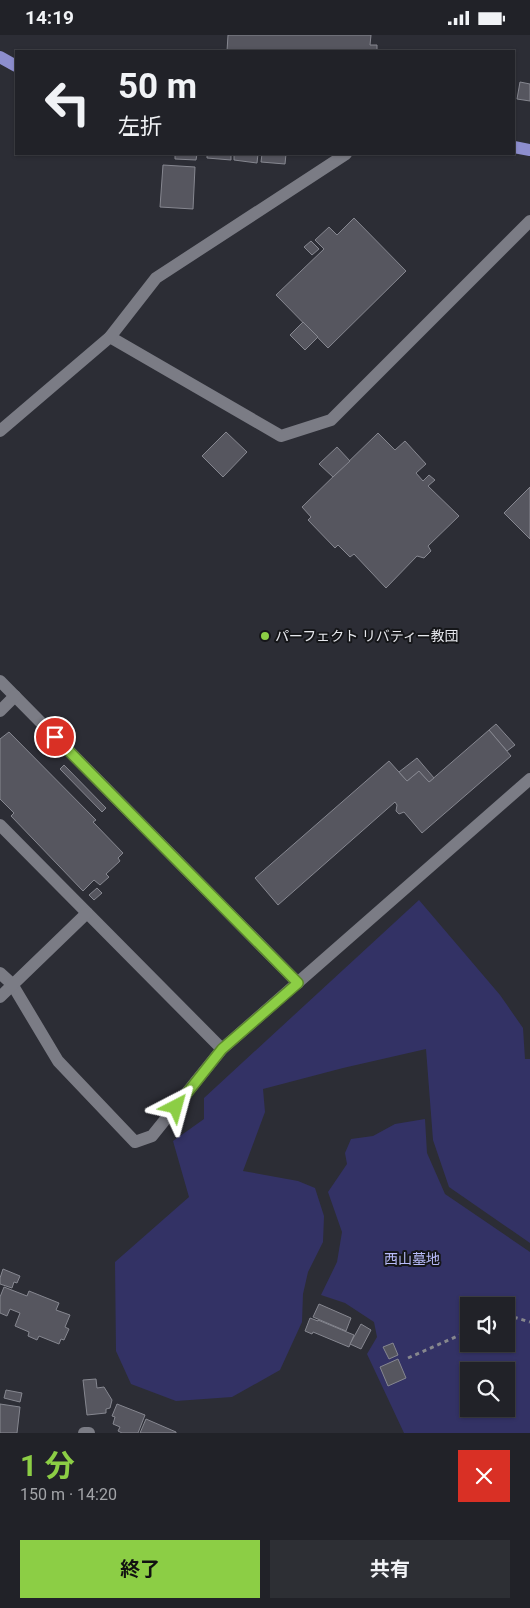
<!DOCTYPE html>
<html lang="ja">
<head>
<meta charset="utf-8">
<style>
	body { margin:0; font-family:Roboto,"Noto Sans JP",sans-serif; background:#2d2f34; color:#f1f3f6; height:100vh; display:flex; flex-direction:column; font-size:19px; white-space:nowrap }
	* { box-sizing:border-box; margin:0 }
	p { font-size:16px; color:#a2a4a8 }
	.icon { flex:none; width:28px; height:28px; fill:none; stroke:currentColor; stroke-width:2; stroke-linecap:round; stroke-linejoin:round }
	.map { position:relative; height:1398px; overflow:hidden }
	.panel { display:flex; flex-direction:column; background:#212228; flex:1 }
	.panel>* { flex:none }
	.hud { position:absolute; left:15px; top:15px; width:500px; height:105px; border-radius:0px; box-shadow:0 1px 4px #0004,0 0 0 1px #3e3f45; background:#212228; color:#f1f3f6; overflow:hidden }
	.tools { position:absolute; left:460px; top:1262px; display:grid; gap:10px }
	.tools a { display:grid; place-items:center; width:55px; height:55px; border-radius:0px; background:#212228; box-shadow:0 1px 4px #0004,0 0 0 1px #3e3f45; font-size:25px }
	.pin { position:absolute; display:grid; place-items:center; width:42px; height:42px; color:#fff; margin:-21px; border:2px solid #fff; border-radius:50%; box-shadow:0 1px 5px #0007 }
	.me { position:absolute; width:55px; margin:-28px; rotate:39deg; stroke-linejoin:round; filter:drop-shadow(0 0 4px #0008) }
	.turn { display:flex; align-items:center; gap:18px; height:105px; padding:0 20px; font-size:22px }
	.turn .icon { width:65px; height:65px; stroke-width:2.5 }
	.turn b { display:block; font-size:35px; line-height:42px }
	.round { display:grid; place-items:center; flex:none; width:52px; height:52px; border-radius:0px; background:#2d2f34 }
	.summary { display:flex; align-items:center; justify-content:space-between; height:85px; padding:0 20px }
	h1 { font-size:30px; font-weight:700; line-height:38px; color:#8cce45 }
	.primary-button { display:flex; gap:10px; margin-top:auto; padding:10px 20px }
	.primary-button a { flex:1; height:58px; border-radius:0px; background:#8cce45; color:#111; font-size:20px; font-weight:700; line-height:58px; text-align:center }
	.primary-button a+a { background:#2d2f34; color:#f1f3f6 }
	.status { display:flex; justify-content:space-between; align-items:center; height:35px; padding:0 25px; background:#212228; direction:ltr }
	.status svg { height:14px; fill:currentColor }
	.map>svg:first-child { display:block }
</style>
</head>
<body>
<div class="status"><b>14:19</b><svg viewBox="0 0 49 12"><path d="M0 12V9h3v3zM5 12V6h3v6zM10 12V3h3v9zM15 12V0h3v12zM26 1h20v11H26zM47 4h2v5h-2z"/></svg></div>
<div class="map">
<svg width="530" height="1398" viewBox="0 0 530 1398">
	<rect width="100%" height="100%" fill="#2c2d35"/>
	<g fill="#333265" fill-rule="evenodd">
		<path d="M419 865 500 960 523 993 525 1024H530V1208L449 1152 433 1105 426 1014 343 1033 263 1054 265 1077 243 1136 298 1146 315 1153 324 1181 323 1207 308 1237 303 1259 302 1287 280 1335 232 1362 176 1366 131 1349 116 1316 115 1227 189 1162 173 1106 204 1084V1063Z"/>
		<path d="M425 1084 427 1118 445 1159 530 1217V1398H404L367 1319 377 1302 374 1287 345 1268 321 1260 337 1227 342 1197 328 1157 347 1129 345 1118 351 1104 373 1101 395 1089ZM469 1271H506V1309H469ZM469 1336H506V1374H469Z"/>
	</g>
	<g fill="#56565f" stroke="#868790">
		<path d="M228 0H371L370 10H377V16H227Z"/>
		<path d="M520 47 530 49V66L517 64Z"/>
		<path d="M175 119H197L196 125 175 124Z"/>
		<path d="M207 119H231V125L207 123Z"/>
		<path d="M234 119H258L257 128 234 125Z"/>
		<path d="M262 119H286L285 129 261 127Z"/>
		<path d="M163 130 195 132 193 174 160 172Z"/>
		<path d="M354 183 406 236 328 313 276 260 324 214 315 205 329 192 337 200Z"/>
		<path d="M311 206 319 214 312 220 304 212Z"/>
		<path d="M303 287 318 302 305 315 290 300Z"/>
		<path d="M226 397 247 417 223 442 202 421Z"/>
		<path d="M378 398 395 415 405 406 426 429 416 438 423 446 429 440 435 445 428 451 459 481 428 511 431 516 424 523 417 521 386 553 354 519 350 522 338 510 335 513 308 485 311 482 302 472Z"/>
		<path d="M337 412 350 426 333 442 319 429Z"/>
		<path d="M530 452V504L504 478Z"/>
		<path d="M496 689 515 710 507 716 489 695Z"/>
		<path d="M489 695 511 721 422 798 404 777 399 779 396 776 397 770 395 767 278 870 255 843 389 726 407 746 419 736 429 747Z"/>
		<path d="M9 697 96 785 93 787 123 818 118 823 120 826 106 839 109 842 100 850 94 845 83 856 11 781 14 778 0 764V704Z"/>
		<path d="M417 723 434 743 429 747 419 736 407 746 399 737Z"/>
		<path d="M64 730 106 773 102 777 60 734Z"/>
		<path d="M97 853 102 858 94 865 89 860Z"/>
		<path d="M3 1234 20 1241 17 1248 14 1247 12 1253 0 1249V1243Z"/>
		<path d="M4 1252 27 1261 29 1256 59 1268 56 1275 70 1280 65 1292 69 1294 64 1305 61 1304 59 1309 39 1301 37 1305 28 1301 29 1297 15 1291 20 1278 10 1274 7 1281 0 1278V1262Z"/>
		<path d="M319 1269 351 1283 346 1296 313 1282Z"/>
		<path d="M310 1283 318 1286V1285L354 1300 349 1312 313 1297 312 1299 305 1296Z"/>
		<path d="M361 1289 371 1295 361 1314 350 1309Z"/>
		<path d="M393 1308 398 1320 389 1324 383 1312Z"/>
		<path d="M398 1324 406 1343 388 1351 380 1332Z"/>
		<path d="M96 1344 97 1353 104 1352 112 1365 110 1373 106 1374V1378L87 1380 83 1345Z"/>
		<path d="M6 1355 22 1358 20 1367 4 1363Z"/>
		<path d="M0 1369 20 1372 17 1398H0Z"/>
		<path d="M117 1369 145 1380 138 1398H122L118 1396 120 1392 113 1389 115 1382 112 1381Z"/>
		<path d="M146 1384 176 1397V1398H140Z"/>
	</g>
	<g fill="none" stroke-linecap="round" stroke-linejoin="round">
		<g stroke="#86878d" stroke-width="3" stroke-dasharray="4 4" stroke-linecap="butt">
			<path d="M506 1282 510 1281 530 1287"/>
			<path d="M408 1323 469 1296"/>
		</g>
		<g stroke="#7b7c85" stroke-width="12">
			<path d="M110 302 281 401 331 385 530 186"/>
			<path d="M0 396 110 302 156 243 346 119"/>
			<path d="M0 646 298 948"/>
			<path d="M0 676 15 661"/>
			<path d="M0 790 222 1014"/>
			<path d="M0 938 12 949 58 1026 135 1107 152 1101 222 1014 530 744"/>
			<path d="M0 962 87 878"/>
			<path d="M84 1398H89"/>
		</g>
		<g stroke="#8d8ece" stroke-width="12">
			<path d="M0 22 16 31"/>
			<path d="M514 112 530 115"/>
		</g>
	</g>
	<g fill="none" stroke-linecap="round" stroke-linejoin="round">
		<g stroke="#5b862d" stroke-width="12">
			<path id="route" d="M55 702 298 948 222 1014 176 1072"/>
		</g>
		<use href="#route" stroke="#8cce45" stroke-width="9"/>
	</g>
	<circle fill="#8cce45" stroke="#151619" stroke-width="2" cx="265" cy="601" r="5"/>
	<g text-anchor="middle" stroke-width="4" stroke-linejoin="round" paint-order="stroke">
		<g font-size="14" fill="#e7e8ed" stroke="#151619" text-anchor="start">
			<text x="275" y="606">パーフェクト リバティー教団</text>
		</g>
		<g font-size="14" fill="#b9bcfa" stroke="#151619">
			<text x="412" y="1229">西山墓地</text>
		</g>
	</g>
</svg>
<div class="tools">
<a><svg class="icon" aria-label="sound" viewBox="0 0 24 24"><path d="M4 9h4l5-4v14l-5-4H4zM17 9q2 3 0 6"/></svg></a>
<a><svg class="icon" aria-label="search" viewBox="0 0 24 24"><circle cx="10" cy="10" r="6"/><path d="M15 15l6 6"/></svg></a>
</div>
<div class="pin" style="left:55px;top:702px;background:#d93025"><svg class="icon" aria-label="arrive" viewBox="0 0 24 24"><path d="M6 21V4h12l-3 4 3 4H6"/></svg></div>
<svg class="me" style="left:176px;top:1072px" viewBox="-20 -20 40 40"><path d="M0-17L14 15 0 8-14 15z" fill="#8cce45" stroke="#fff" stroke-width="4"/></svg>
<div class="hud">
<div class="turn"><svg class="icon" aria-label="left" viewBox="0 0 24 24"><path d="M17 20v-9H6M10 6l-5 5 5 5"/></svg><div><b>50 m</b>左折</div></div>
</div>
</div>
<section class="panel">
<div class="summary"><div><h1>1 分</h1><p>150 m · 14:20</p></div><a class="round" style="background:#d93025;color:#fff"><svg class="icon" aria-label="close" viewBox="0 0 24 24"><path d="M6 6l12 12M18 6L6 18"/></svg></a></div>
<div class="primary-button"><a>終了</a><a>共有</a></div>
</section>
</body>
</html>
